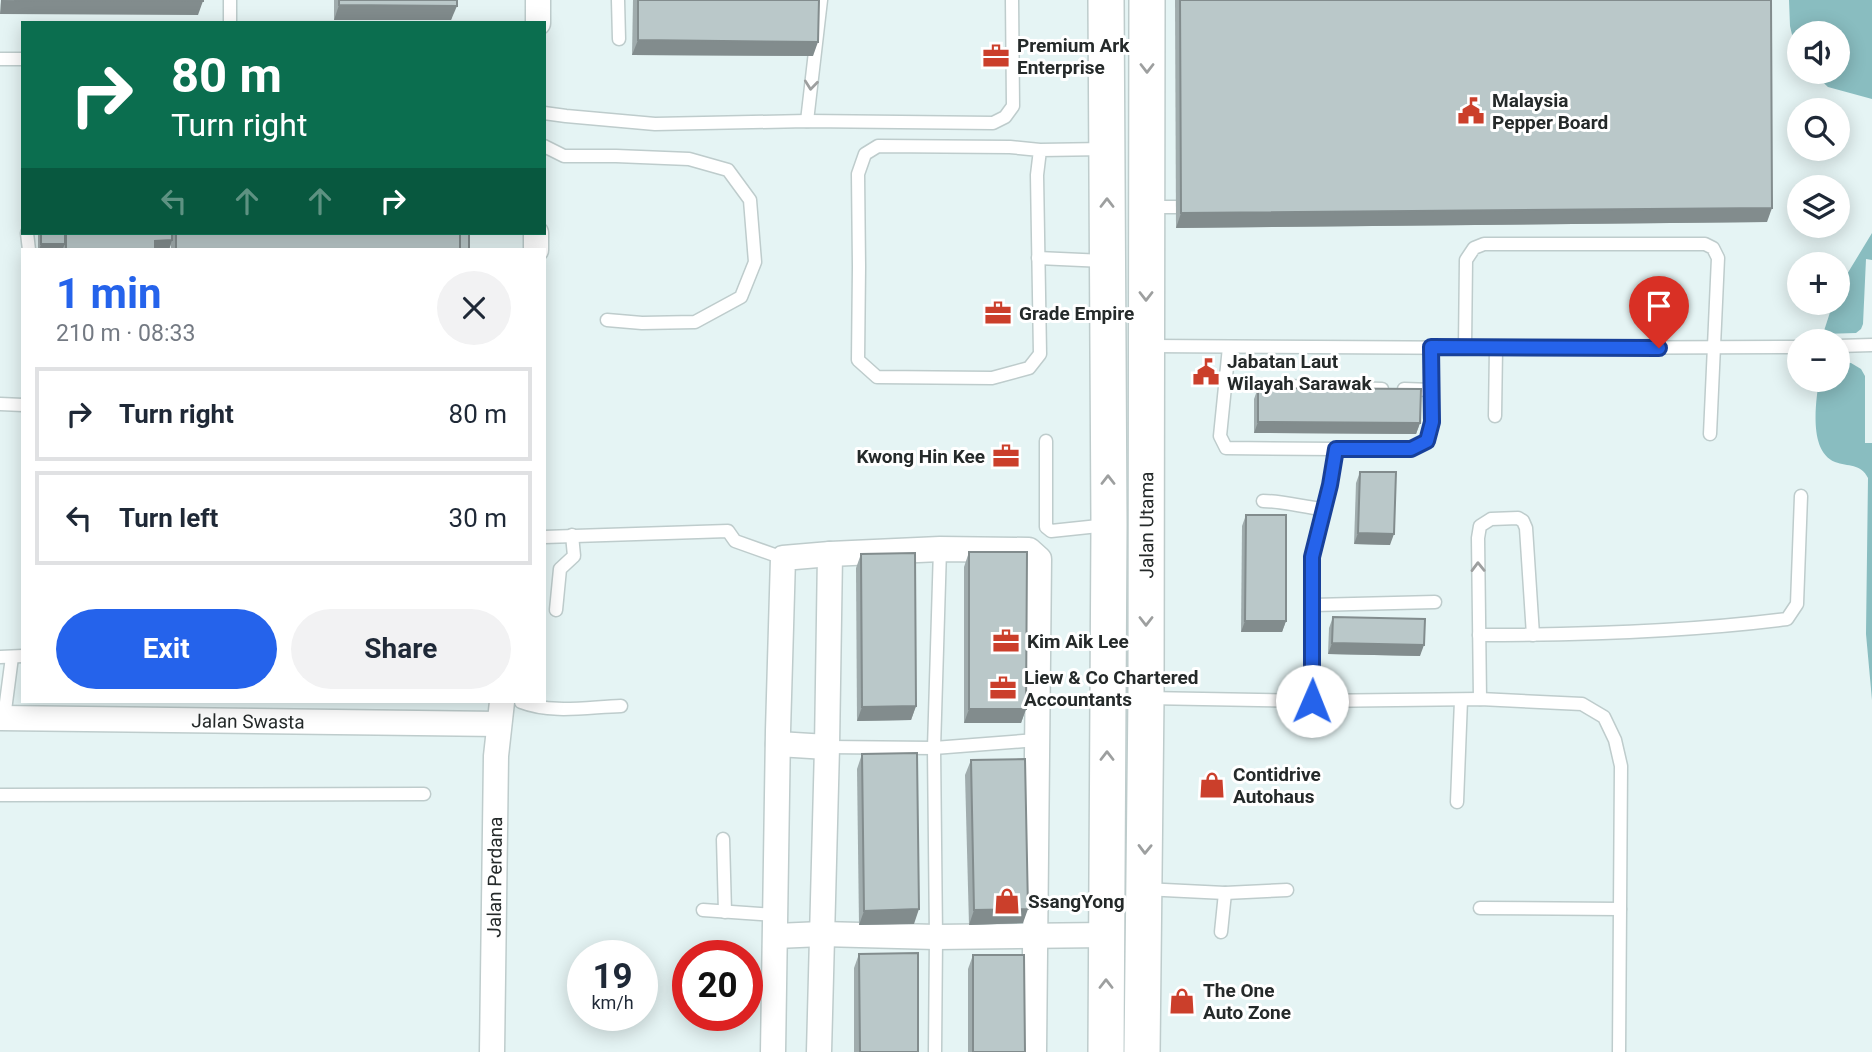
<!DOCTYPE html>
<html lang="en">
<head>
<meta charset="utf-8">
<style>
	body { margin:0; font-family:Roboto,sans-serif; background:#f2f2f3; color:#1f2937; height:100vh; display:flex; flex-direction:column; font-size:26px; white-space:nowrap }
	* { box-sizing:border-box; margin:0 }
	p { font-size:23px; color:#747a83 }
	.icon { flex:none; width:38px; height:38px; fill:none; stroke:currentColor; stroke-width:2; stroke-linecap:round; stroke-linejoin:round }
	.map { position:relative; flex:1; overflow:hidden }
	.drawer { position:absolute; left:21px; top:248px; width:525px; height:455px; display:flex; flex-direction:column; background:#fff; border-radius:0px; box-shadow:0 4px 18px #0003 }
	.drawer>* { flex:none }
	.guide { position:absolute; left:21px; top:21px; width:525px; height:214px; border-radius:0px; box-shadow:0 4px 18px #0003; background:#0b6e4f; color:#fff; overflow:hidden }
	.fabs { position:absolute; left:1787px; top:21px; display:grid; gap:14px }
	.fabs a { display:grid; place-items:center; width:63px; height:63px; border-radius:50%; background:#fff; box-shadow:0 4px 18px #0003; font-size:35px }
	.speed { position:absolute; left:567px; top:940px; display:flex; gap:14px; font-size:35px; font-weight:700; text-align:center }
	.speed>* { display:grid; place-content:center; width:91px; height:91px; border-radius:50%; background:#fff; box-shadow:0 4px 18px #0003; line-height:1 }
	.speed small { font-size:18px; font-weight:400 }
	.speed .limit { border:10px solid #d22; background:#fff; color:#111 }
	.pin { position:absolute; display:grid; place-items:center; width:60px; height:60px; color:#fff; margin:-72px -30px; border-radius:50% 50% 50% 0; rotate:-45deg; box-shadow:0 0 7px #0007 }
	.pin .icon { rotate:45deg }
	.me { position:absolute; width:77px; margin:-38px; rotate:1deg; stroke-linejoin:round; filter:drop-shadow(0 0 5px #0008) }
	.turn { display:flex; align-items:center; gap:24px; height:147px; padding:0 35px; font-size:32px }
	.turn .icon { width:91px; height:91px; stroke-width:2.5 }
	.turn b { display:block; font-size:49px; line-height:60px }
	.lanes { display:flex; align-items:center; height:66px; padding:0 35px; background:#0003; justify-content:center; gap:35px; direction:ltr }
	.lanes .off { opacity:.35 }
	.round { display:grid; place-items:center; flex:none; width:74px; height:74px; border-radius:37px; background:#f2f2f3 }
	.summary { display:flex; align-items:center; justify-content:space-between; height:119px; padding:0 35px }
	h1 { font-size:42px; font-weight:700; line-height:52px; color:#2563eb }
	.primary-button { display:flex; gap:14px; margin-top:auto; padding:14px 35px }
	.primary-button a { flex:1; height:80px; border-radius:42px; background:#2563eb; color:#fff; font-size:28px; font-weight:700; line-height:80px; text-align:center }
	.primary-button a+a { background:#f2f2f3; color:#1f2937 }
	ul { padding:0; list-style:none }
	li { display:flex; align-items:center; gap:21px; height:94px; margin:0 14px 10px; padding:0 21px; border:4px solid #e0e1e3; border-radius:0px }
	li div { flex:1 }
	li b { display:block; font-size:26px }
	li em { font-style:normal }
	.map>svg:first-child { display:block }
</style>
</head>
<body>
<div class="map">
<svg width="1872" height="1052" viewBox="0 0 1872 1052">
	<rect width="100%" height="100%" fill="#e5f4f4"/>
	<g fill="#89bdc0">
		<path d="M1789 0H1872V99L1828 87 1813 73 1811 72H1838V33H1799V56L1796 52 1790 26Z"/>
		<path d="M1872 233V700L1866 634 1868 478C1861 463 1848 467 1835 462 1808 451 1816 402 1819 380H1838V341H1822L1823 334 1833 303H1838V289Z"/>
	</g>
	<path fill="#e5f4f4" d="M1866 259 1872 260V443H1865V376L1861 369 1851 363 1838 362V341H1822L1823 334 1856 333 1861 329 1863 324Z"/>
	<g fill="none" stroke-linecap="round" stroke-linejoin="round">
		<g stroke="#becccc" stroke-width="15">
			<g id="lane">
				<path d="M230 0V23"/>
				<path d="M618 0 619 39"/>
				<path d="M0 59H23"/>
				<path d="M544 113 566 116 655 124 807 121 993 123 1005 117 1013 106 1012 0"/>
				<path d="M807 121 821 0"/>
				<path d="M544 146 564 156H616L689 159 728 170 750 200 755 262 741 297 695 322 642 323 607 320"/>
				<path d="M1040 150 1037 175 1040 354 1029 368 992 378 877 377 858 360 859 267 858 174 865 154 878 146 1010 147 1040 150 1105 149"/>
				<path d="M1148 207H1190"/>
				<path d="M27 233 29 250"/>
				<path d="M1038 258 1104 261"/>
				<path d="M1149 346 1496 348 1799 347"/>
				<path d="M1838 346 1872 345"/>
				<path d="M1229 347 1220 436 1226 448 1337 449 1330 485 1312 557V701"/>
				<path d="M1465 347 1466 260 1474 248 1484 244H1705L1713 248 1718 258 1710 434"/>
				<path d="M1225 384 1382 389"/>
				<path d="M1404 389 1432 390"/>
				<path d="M0 404 23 405"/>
				<path d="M1495 416 1496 348"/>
				<path d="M1046 441V527L1051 531 1108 525"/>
				<path d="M1337 449H1411L1427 441 1432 422 1431 347"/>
				<path d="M1263 501C1283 501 1303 507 1323 509"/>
				<path d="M544 537 728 531 735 541 783 558"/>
				<path d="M1313 605 1435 602"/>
				<path d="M556 610 560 569 574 556 572 535"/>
				<path d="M1479 635C1581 635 1685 632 1787 619L1797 604 1801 496"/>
				<path d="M0 657 23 656"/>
				<path d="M1147 698 1312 701 1480 699 1582 704 1604 717 1615 740 1621 766 1619 1052"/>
				<path d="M1480 699 1478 538 1480 526 1491 519 1518 518 1523 521 1526 528 1533 635"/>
				<path d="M521 702C552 714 588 707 621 706"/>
				<path d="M4 718 12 657"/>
				<path d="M827 747 934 748 1037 740"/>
				<path d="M0 795 424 794"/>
				<path d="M1457 802 1461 700"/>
				<path d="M723 839 725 912"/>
				<path d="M1144 889 1225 893 1287 890"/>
				<path d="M1480 908 1620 909"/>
				<path d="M703 910 776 915"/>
				<path d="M1221 932 1225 893"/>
				<path d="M935 1052 936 937 934 748 940 549"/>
			</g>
		</g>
		<g stroke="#becccc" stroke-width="27">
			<g id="street">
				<path d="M538 23V0"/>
				<path d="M536 233V250"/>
				<path id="s1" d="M0 718 499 724"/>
				<path d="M778 744 827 747"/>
				<path d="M776 936 822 934 936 937 1107 935"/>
				<path id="s2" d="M492 1052 496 756 502 702"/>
				<path d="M773 1052 778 731 783 558 830 554"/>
				<path d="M819 1052 827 747 830 554 940 549 1029 550 1039 559 1034 1052"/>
			</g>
		</g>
		<g stroke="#becccc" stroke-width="38">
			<g id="secondary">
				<path d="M1106 0 1109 525 1106 1052"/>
				<path id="s3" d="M1142 1052 1146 698 1147 0"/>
			</g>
		</g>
		<use href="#lane" stroke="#fff" stroke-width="12"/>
		<use href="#street" stroke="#fff" stroke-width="24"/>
		<use href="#secondary" stroke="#fff" stroke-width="35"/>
	</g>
	<g fill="#a0acad">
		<path d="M334 0H457L451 20H334Z"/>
		<path d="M633 0H819L813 56 632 55Z"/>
		<path d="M1175 0H1771L1767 222 1176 228Z"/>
		<path d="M38 233H469V250H171V244L169 250H38Z"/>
		<path d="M1258 388 1420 423 1416 434 1254 433V399Z"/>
		<path d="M1360 472 1390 545 1354 544 1356 483Z"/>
		<path d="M1246 515 1286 621 1282 632H1241L1242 526Z"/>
		<path d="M969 552 1026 709 1021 723H964V567Z"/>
		<path d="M861 554 916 706 911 720 857 721 856 568Z"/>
		<path d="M1333 617 1420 656 1328 654 1329 628Z"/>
		<path d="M862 754 914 924 859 925 857 769Z"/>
		<path d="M971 760 1023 923 969 925 965 775Z"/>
		<path d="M859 954 918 1052H854V968Z"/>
		<path d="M973 955 1025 1052H968V969Z"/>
	</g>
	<g fill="#828c8d">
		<path d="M1 0 203 1 198 15 0 14Z"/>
		<path d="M339 5 457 6 451 20H334Z"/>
		<path d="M638 40 818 42 813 56 632 55Z"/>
		<path d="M1772 208 1767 222 1176 228 1181 213Z"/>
		<path d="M172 240 169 250H152L155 241Z"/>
		<path d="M41 244H65L62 250H39Z"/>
		<path d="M1258 422 1420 423 1416 434 1254 433Z"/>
		<path d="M1358 533 1394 534 1390 545 1354 544Z"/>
		<path d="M1245 621H1286L1282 632H1241Z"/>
		<path d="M1332 643 1424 645 1420 656 1328 654Z"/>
		<path d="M916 706 911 720 857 721 862 707Z"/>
		<path d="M969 709H1026L1021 723H964Z"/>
		<path d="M919 909 914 924 859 925 864 911Z"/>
		<path d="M1028 909 1023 923 969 925 974 910Z"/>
	</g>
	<g fill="#bac8c9" stroke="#828c8d" stroke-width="2">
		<path d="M14 0H203V1Z"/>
		<path d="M339 0H457V6L339 5Z"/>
		<path d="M638 0H819L818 42 638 40Z"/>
		<path d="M1180 0H1771L1772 208 1181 213Z"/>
		<rect x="41" y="233" width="24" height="11"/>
		<path d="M66 233H172V240L155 241V250H66Z"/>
		<rect x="176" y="233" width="284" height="17"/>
		<rect x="460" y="233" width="9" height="17"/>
		<path d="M1258 388 1421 389 1420 423 1258 422Z"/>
		<path d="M1360 472H1396L1394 534 1358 533Z"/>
		<path d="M1246 515H1286V621H1245Z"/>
		<path d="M969 552H1027L1026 709H969Z"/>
		<path d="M915 553 916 706 862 707 861 554Z"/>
		<path d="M1333 617 1425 619 1424 645 1332 643Z"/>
		<path d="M917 753 919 909 864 911 862 754Z"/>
		<path d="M1025 759 1028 909 974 910 971 760Z"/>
		<path d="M918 953V1052H860L859 954Z"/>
		<path d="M973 955H1024L1025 1052H973Z"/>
	</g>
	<defs><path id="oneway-chevron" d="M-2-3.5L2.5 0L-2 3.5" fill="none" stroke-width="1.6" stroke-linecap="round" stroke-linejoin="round" transform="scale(1.75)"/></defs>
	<g stroke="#9d9f9f">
		<use href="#oneway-chevron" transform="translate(1147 68) rotate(90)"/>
		<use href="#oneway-chevron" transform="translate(811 85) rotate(96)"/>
		<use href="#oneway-chevron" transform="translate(1107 203) rotate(-90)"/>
		<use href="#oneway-chevron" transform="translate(1146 296) rotate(90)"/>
		<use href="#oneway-chevron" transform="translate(1108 480) rotate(-90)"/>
		<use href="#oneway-chevron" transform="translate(1478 567) rotate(-91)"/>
		<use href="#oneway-chevron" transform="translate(1146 621) rotate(90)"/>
		<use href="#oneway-chevron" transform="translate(1107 756) rotate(-90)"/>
		<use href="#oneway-chevron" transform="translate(1145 849) rotate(91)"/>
		<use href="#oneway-chevron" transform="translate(1106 984) rotate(-90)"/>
	</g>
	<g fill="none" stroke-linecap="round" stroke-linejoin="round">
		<g stroke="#184099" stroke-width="18">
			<path id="route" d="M1312 701V557L1330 485 1336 449H1411L1427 441 1432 422 1431 347 1659 348"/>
		</g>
		<use href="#route" stroke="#2563eb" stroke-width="12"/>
	</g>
	<defs>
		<g id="office-bare" transform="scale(2.1)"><path d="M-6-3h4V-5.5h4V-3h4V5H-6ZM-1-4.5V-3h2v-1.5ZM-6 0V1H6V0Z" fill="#cb3f2b" stroke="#fff" stroke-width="2.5" paint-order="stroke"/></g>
		<g id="civic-bare" transform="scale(2.1)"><path d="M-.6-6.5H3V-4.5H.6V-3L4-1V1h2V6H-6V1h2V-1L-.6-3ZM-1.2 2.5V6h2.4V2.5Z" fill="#cb3f2b" stroke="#fff" stroke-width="2.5" paint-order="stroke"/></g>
		<g id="shop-bare" transform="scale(2.1)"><path d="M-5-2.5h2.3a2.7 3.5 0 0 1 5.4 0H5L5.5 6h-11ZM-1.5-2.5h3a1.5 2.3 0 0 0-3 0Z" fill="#cb3f2b" stroke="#fff" stroke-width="2.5" paint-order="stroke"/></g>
	</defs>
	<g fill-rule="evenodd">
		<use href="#office-bare" x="996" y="56"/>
		<use href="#civic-bare" x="1471" y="111"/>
		<use href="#office-bare" x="998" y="313"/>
		<use href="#civic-bare" x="1206" y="372"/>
		<use href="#office-bare" x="1006" y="456"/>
		<use href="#office-bare" x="1006" y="641"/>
		<use href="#office-bare" x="1003" y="688"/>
		<use href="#shop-bare" x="1212" y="785"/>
		<use href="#shop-bare" x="1007" y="901"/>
		<use href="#shop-bare" x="1182" y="1001"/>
	</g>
	<g text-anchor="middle" stroke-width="6" stroke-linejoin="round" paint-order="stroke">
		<g font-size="19" font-weight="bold" fill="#252a2a" stroke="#fff" text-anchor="start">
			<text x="1017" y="52">Premium Ark<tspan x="1017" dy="22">Enterprise</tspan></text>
			<text x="1492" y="107">Malaysia<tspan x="1492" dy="22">Pepper Board</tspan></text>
			<text x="1019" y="320">Grade Empire</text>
			<text x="1227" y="368">Jabatan Laut<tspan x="1227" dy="22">Wilayah Sarawak</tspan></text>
			<text x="985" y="463" text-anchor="end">Kwong Hin Kee</text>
			<text x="1027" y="648">Kim Aik Lee</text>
			<text x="1024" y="684">Liew &amp; Co Chartered<tspan x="1024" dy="22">Accountants</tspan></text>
			<text x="1233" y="781">Contidrive<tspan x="1233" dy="22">Autohaus</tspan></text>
			<text x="1028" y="908">SsangYong</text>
			<text x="1203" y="997">The One<tspan x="1203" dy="22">Auto Zone</tspan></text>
		</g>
		<g font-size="19" fill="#252a2a" stroke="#fff">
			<text dy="7" stroke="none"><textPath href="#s3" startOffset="527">Jalan Utama</textPath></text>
			<text dy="7" stroke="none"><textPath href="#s1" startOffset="248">Jalan Swasta</textPath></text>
			<text dy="7" stroke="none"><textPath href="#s2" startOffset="175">Jalan Perdana</textPath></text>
		</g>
	</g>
</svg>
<div class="fabs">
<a><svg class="icon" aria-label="sound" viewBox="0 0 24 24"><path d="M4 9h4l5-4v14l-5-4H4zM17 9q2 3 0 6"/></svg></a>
<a><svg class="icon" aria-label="search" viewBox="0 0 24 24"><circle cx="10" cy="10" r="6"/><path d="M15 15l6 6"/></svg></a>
<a><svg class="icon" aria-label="layers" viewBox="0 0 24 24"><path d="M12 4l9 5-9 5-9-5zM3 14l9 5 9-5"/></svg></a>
<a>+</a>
<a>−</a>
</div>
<div class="speed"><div>19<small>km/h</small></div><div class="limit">20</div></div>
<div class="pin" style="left:1659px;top:348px;background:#d93025"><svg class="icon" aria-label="arrive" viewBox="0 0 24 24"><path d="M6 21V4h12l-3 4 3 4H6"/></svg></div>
<svg class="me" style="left:1312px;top:701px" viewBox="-20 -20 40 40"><circle r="19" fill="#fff"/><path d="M0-13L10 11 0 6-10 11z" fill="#2563eb"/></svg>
<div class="guide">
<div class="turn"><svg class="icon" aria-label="right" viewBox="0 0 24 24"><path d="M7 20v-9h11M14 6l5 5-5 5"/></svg><div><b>80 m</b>Turn right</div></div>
<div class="lanes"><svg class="icon off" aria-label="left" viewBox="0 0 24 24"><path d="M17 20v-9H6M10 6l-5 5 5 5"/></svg><svg class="icon off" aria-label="ahead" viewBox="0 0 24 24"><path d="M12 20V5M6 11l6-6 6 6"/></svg><svg class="icon off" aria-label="ahead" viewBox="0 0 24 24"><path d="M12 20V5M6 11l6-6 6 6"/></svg><svg class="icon" aria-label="right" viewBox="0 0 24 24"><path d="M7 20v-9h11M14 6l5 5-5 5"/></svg></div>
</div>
<section class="drawer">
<div class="summary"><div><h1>1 min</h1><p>210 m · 08:33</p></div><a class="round"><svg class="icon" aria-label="close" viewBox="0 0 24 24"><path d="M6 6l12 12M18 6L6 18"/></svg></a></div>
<ul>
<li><svg class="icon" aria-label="right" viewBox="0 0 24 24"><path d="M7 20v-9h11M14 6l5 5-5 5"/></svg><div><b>Turn right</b></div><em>80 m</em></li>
<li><svg class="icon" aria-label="left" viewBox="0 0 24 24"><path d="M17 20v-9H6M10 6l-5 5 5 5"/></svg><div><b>Turn left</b></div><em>30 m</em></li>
</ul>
<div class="primary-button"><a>Exit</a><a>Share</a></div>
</section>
</div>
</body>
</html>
